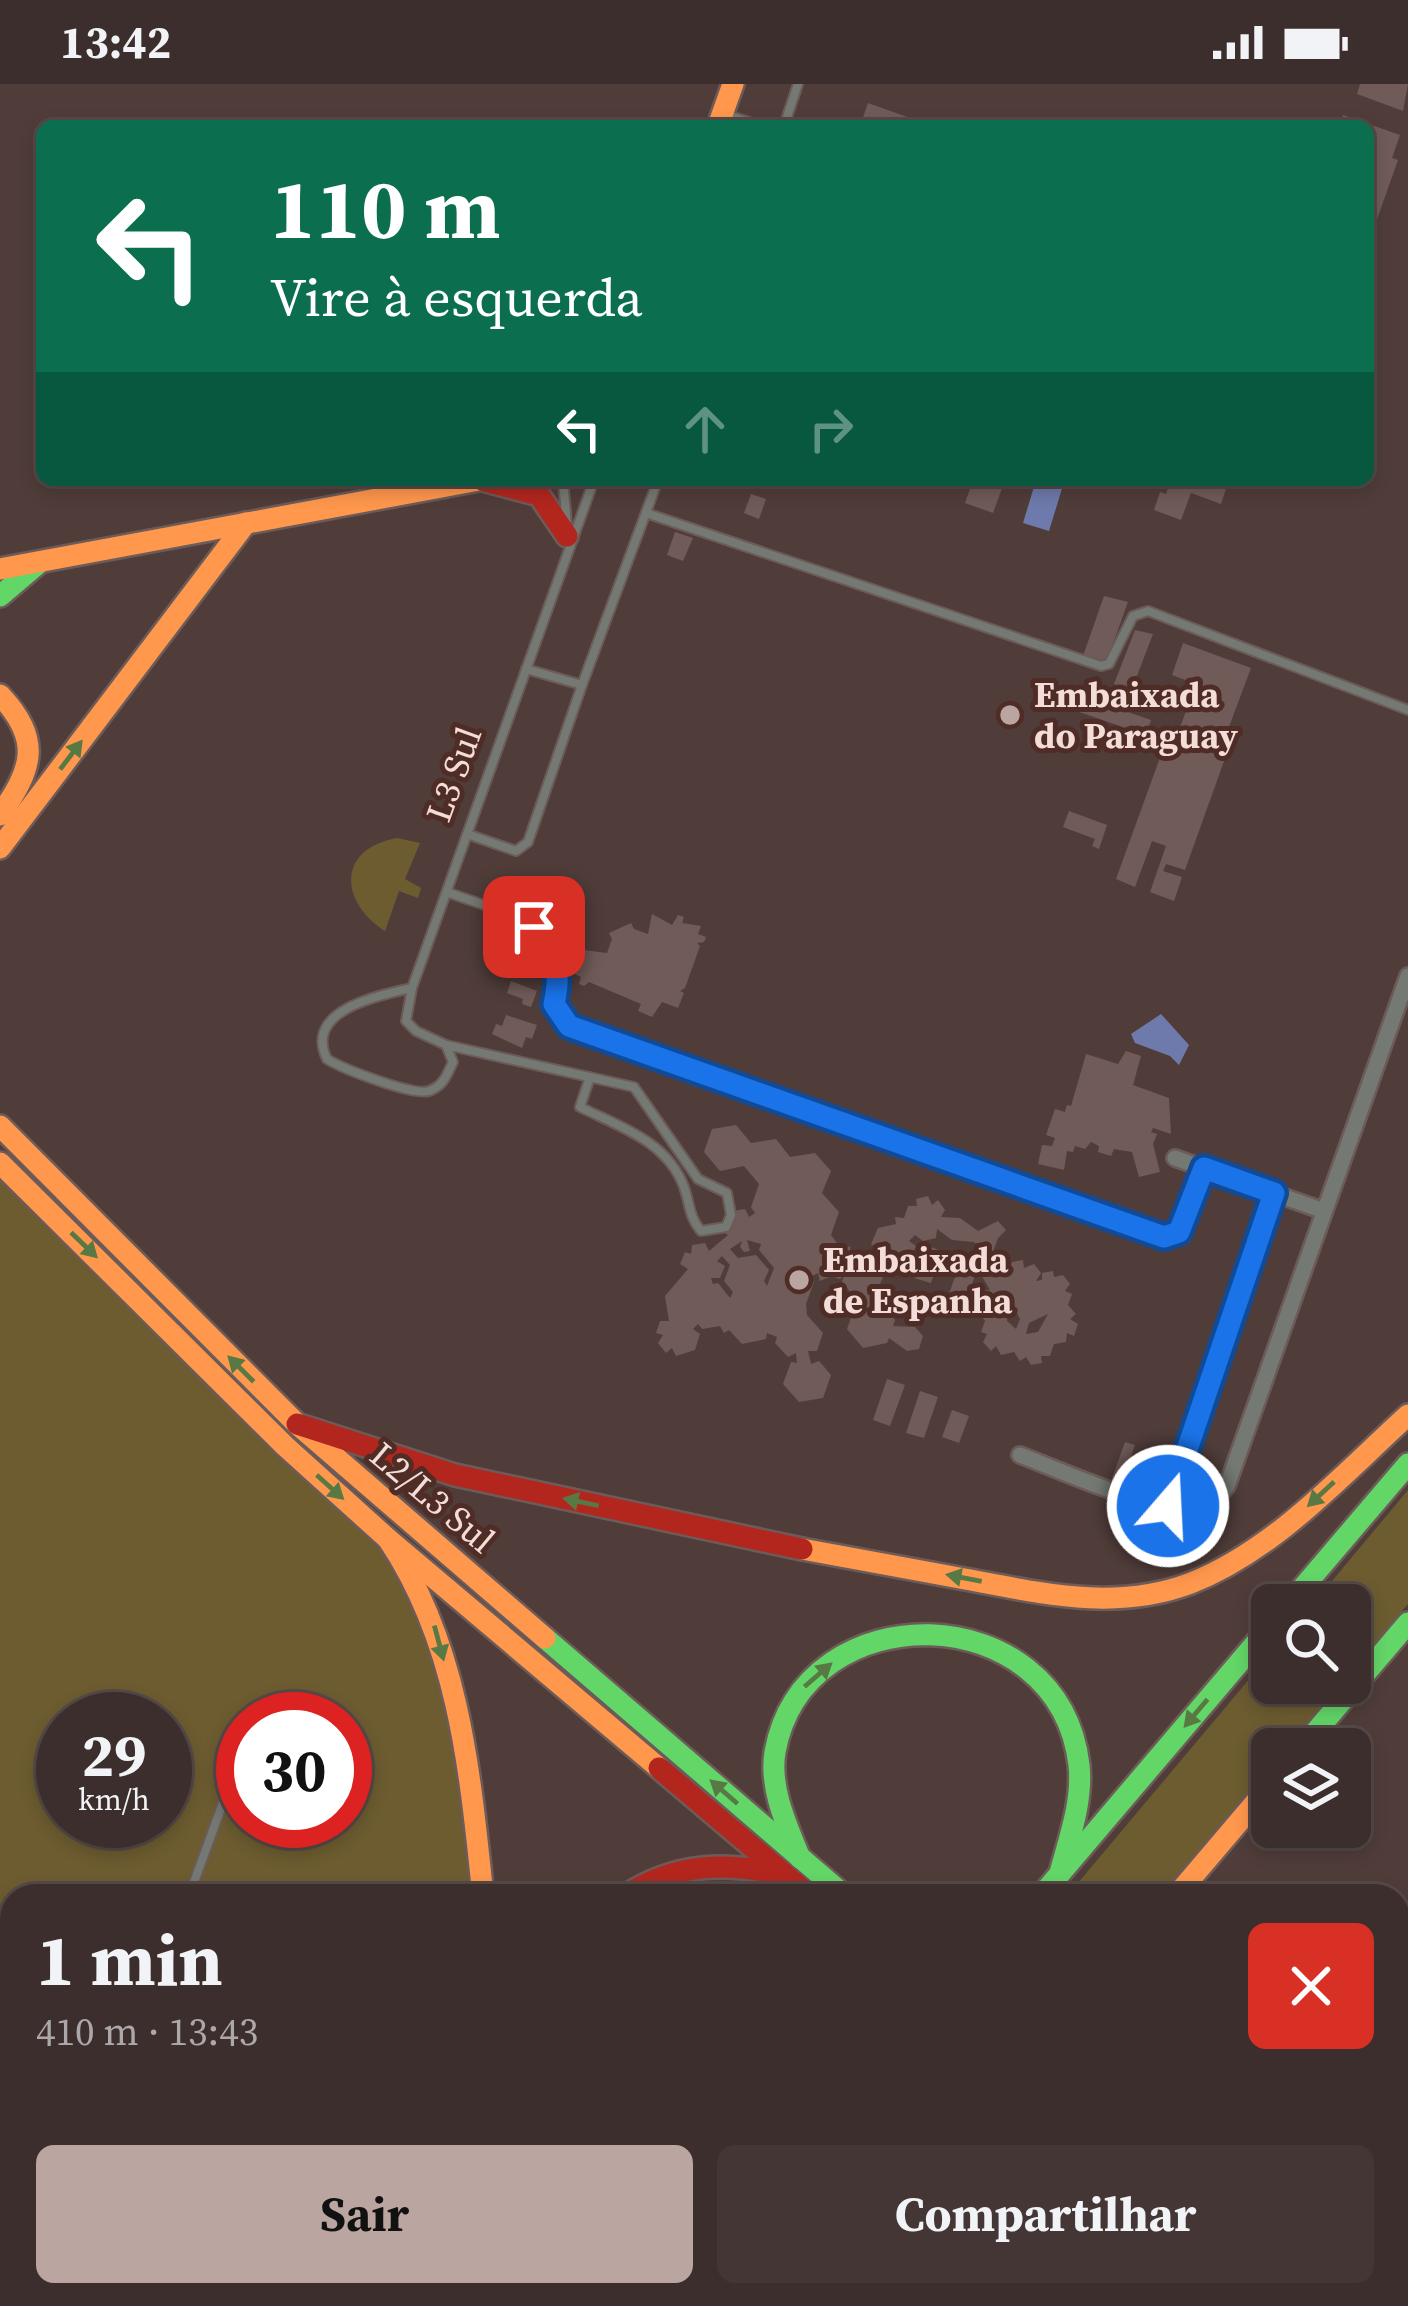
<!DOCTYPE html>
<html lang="pt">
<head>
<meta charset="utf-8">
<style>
	body { margin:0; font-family:"Source Serif 4",serif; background:#433634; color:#f1f3f6; height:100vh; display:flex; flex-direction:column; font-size:45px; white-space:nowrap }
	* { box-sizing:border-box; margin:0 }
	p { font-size:39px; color:#aca8a9 }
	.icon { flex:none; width:66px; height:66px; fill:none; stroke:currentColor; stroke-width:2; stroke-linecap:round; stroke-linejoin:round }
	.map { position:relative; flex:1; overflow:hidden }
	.sheet { position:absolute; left:0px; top:1800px; width:1410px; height:423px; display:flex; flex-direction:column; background:#3c2e2c; border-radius:36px 36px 0 0; box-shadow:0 6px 18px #0003,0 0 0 3px #554a48 }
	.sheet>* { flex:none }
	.guide { position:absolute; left:36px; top:36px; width:1338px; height:366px; border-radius:18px; box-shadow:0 6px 18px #0003,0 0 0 3px #554a48; background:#0b6e4f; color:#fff; overflow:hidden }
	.controls { position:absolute; left:1251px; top:1500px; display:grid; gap:24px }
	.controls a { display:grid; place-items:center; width:120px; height:120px; border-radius:18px; background:#3c2e2c; box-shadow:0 6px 18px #0003,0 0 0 3px #554a48; font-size:60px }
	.speed { position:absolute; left:36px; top:1608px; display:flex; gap:24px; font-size:60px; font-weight:700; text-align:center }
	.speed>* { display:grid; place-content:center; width:156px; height:156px; border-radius:50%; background:#3c2e2c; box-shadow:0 6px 18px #0003,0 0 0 3px #554a48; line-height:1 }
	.speed small { font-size:30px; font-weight:400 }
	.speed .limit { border:18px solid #d22; background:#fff; color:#111 }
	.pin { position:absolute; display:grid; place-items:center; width:102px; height:102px; color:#fff; margin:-51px; border-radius:24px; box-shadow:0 6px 18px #0006 }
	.me { position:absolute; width:132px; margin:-66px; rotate:19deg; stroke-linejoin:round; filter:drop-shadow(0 0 9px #0008) }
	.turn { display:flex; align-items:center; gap:42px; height:252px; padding:0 36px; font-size:54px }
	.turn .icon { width:156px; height:156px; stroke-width:2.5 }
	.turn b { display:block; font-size:84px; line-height:102px }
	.lanes { display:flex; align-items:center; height:114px; padding:0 36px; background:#0003; justify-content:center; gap:60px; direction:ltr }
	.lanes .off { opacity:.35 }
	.round { display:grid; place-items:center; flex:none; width:126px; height:126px; border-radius:18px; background:#433634 }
	.head { display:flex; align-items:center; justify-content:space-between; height:204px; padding:0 36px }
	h1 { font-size:72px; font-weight:700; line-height:90px }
	.primary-button { display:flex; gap:24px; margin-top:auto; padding:24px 36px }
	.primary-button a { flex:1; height:138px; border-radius:18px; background:#bba5a1; color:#111; font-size:48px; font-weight:700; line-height:138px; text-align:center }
	.primary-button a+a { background:#433634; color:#f1f3f6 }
	.status { display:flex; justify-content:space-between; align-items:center; height:84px; padding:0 60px; background:#3c2e2c; direction:ltr }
	.status svg { height:33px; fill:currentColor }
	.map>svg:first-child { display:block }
</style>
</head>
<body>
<div class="status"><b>13:42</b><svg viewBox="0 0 49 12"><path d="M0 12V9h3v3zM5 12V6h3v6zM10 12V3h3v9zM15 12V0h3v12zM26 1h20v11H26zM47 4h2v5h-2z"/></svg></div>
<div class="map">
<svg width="1408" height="2222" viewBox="0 0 1408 2222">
	<rect width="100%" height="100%" fill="#503d3a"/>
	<g fill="#6d5c30" fill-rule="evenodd">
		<path d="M397 754 420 759 405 795 421 804 418 814 399 807 385 847C340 818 336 765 397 754Z"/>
		<path d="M0 1079 388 1455 435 1544 483 1812H12V2211H525L526 2222H0ZM63 1635H165V1737H63ZM243 1635H345V1737H243Z"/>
		<path d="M1408 1406V1520L1350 1588V1521H1312Z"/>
		<path d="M1272 1568V1599H1341L1285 1665H1272V1680L1160 1812H1067Z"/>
		<path d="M732 2211H821L812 2222H722Z"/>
	</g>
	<g fill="#6e7aab">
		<path d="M1036 396 1064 398 1049 447 1023 439Z"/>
		<path d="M1161 930 1189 961 1179 981 1170 972 1135 959 1131 950Z"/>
	</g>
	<g fill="#705b58" fill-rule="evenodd">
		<path d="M1360 0H1408L1403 27 1357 10Z"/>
		<path d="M868 19 930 41V42H860Z"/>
		<path d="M1343 31 1400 51 1392 74 1398 76 1369 158 1368 42H1339Z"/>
		<path d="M973 396H1005L993 429 965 419Z"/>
		<path d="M1171 396H1229L1221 420 1191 409 1181 436 1154 426 1160 408 1166 410Z"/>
		<path d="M751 410 766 415 759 435 744 429Z"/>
		<path d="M675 448 693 454 683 477 667 471Z"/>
		<path d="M1104 512 1128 518 1106 579 1083 572Z"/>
		<path d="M1135 546 1153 550 1130 610 1114 600Z"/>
		<path d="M1183 559 1251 584 1226 651 1215 647 1210 660 1228 666 1185 786 1166 780 1163 787 1182 793 1174 817 1150 808 1166 762 1152 757 1135 803 1116 795 1170 646 1178 649 1196 600 1172 591Z"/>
		<path d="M1058 604 1151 636 1146 651 1053 619Z"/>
		<path d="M1069 727 1107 741 1099 765 1092 762 1095 755 1063 743Z"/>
		<path d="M652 830 672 841 678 831 684 833 682 839 701 842 698 850 706 853 704 858 697 859 700 862 685 904 680 907 684 909 678 924 662 918 652 933 638 927 641 920 589 898 584 902 579 900 581 893 573 889 584 866 607 869 612 855 609 849 631 839 634 845 648 850Z"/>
		<path d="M511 897 537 907 531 923 522 920 523 915 507 909Z"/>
		<path d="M506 931 537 941 532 955 526 953 522 964 492 950 496 940 502 942Z"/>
		<path d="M1126 967 1141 972 1133 1001 1169 1014 1171 1050 1153 1044 1151 1048 1157 1050 1153 1060 1160 1088 1139 1093 1132 1068 1114 1065 1111 1072 1098 1068 1099 1062 1091 1058 1085 1065 1075 1062 1073 1068 1067 1067 1064 1086 1038 1080 1042 1061 1052 1062 1055 1054 1046 1051 1055 1025 1065 1028 1067 1021 1071 1022 1086 970 1118 980Z"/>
		<path d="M736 1041 751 1059 776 1055 790 1073 815 1069 831 1087 822 1109 839 1128 831 1151 842 1166 850 1162 851 1169 864 1167 868 1175 878 1166 871 1160 878 1144 896 1140 895 1133 904 1134 908 1122H917L916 1115 928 1112 932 1121 938 1116 945 1126 941 1133 960 1134 978 1147 998 1137 1006 1146 998 1154 994 1165 996 1176 1004 1186 1010 1188 1012 1178 1023 1176 1024 1184 1034 1180 1041 1189 1036 1197 1042 1196V1189L1053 1187 1054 1193 1063 1191 1070 1200 1065 1207 1072 1210 1068 1221 1076 1230 1070 1235 1078 1240 1074 1252 1067 1249 1066 1258 1054 1260 1050 1272H1041L1042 1279 1031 1281 1026 1273 1020 1277 1014 1268 1001 1271 996 1262 991 1267 983 1258 987 1250 981 1248 985 1237 978 1227 982 1219 976 1217 980 1206H990L980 1189 982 1167 974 1158 952 1156 937 1145 936 1154 923 1157 915 1151 909 1157 916 1162 907 1181 891 1183 887 1175 877 1184 884 1190 878 1205 871 1206 874 1219 879 1218 895 1236 893 1242 915 1243 923 1252 919 1265 907 1267 889 1254 887 1259 863 1264 847 1245 855 1222 861 1221 859 1210 853 1212 842 1197 845 1190 840 1195 831 1192 820 1197 818 1189 810 1193 814 1198 806 1220 807 1231 823 1249 817 1267H808L811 1280 819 1277 831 1291 823 1314 799 1318 783 1300 791 1278 797 1279 796 1269 788 1273 775 1259 777 1253 767 1249 766 1255 742 1260 729 1246 724 1249 720 1242 702 1245 698 1240 693 1245 700 1250 695 1266 676 1272 672 1264 666 1269 658 1259 663 1251 656 1249 660 1237H669L665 1212 688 1185 680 1180 685 1168 691 1170 692 1161 705 1159 709 1167 728 1151 720 1146 725 1133 731 1136 733 1127 745 1125 749 1133 755 1129 751 1123 759 1100 744 1082 720 1087 704 1068 712 1045ZM747 1156 761 1160 759 1166 774 1184 767 1202 764 1197 769 1186 756 1171 738 1174 730 1165 742 1157 740 1163 744 1168 750 1167ZM722 1172 730 1181 724 1197 733 1208 730 1214 718 1199 713 1200 711 1194H720L725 1182 717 1177ZM1010 1216 1020 1235 1016 1245 1007 1237ZM1048 1230 1038 1248 1026 1250 1029 1239Z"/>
		<path d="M925 1161 942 1167 931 1199 914 1194Z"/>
		<path d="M963 1170 980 1176 962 1230 944 1224Z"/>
		<path d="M887 1295 905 1301 890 1342 873 1336Z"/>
		<path d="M920 1307 938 1313 924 1354 906 1349Z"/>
		<path d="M952 1326 969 1332 959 1359 942 1353Z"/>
		<path d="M1125 1358 1135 1361 1116 1415 1106 1411Z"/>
	</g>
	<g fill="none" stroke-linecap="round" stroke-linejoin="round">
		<g stroke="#6c5b58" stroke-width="12">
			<g id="lane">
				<path d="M724 30 761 42"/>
				<path d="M784 42 798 0"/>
				<path d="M563 396 567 441"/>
				<path d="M646 429 1101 582 1109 580 1133 532 1148 527 1408 626"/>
				<path d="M526 585 582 601 658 396"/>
				<path d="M467 750 516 767 528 758 582 601"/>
				<path d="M447 808C488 824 555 836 560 891 561 899 556 912 554 920L569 942 1164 1153 1179 1148 1204 1084"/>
				<path d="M412 904C380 911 303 926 327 975 343 985 413 1012 429 1007 444 1002 447 990 453 978L446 961 416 947 406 937 412 904 594 396"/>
				<path d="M446 961 634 1003 698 1095 727 1109 731 1131 726 1143 701 1147C689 1133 690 1120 684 1103 667 1057 620 1043 580 1023L590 993"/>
				<path d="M189 1812 243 1664"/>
				<path d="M41 2222 45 2211"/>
			</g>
		</g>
		<g stroke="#6c5b58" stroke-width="20">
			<g id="street">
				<path d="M1175 1074 1324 1127"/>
				<path d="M1020 1371C1059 1386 1161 1432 1199 1425 1212 1422 1219 1412 1227 1402L1408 892"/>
				<path d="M1168 1422 1274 1109"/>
			</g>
		</g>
		<g stroke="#6c5b58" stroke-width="26">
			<g id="fast">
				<path d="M0 512 40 478"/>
				<path d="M1288 1521 1408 1380"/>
				<path d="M545 1554 845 1812"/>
				<path d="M1301 1665 1408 1539"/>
				<path d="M800 1774C787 1742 769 1704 775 1668 804 1507 1059 1512 1079 1681 1083 1717 1069 1755 1060 1789"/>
				<path d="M1041 1812 1272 1540"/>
				<path d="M1398 2027 1408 2011"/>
				<path d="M528 2211 529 2222"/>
				<path d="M892 2211 893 2222"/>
				<path d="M1189 2211 1190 2222"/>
				<path d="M834 2222 843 2211"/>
			</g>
		</g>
		<g stroke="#6c5b58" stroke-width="26">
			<g id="slow">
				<path d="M718 42 733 0"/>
				<path d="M0 485 479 396"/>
				<path d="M0 611C42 656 33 684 0 731"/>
				<path d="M0 764 246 439"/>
				<path d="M0 1042 297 1340 545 1554"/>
				<path d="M0 1079 285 1362 388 1455 659 1684"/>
				<path d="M388 1455C459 1561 470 1688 483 1812"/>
				<path d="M802 1465C856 1475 910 1485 965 1495 1041 1509 1115 1528 1191 1499 1275 1466 1342 1391 1408 1331"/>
				<path d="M1176 1812 1272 1699"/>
				<path d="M1398 1871 1408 1891"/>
				<path d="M1258 2211 1269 2222"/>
				<path d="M1292 2211 1304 2222"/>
				<path d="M700 2222 709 2211"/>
			</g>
		</g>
		<g stroke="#6c5b58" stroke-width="26">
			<g id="jam">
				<path d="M482 396 539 411 567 452"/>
				<path d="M297 1340 455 1391 802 1465"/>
				<path d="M659 1684 810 1812"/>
				<path d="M625 1812C677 1778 726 1778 785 1791"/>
			</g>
		</g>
		<use href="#lane" stroke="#757973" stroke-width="8"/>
		<use href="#street" stroke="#757973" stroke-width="15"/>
		<use href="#fast" stroke="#63d668" stroke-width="21"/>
		<use href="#slow" stroke="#ff974d" stroke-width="21"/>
		<use href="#jam" stroke="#b3261e" stroke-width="21"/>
	</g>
	<defs><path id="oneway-solid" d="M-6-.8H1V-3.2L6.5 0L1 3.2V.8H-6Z" transform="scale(3)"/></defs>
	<g fill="#587944">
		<use href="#oneway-solid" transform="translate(71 671) rotate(-53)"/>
		<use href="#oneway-solid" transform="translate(84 1161) rotate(44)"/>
		<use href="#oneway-solid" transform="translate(241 1285) rotate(-135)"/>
		<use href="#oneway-solid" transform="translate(330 1403) rotate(42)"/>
		<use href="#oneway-solid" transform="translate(1321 1410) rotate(137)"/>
		<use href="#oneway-solid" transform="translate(581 1418) rotate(-168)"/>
		<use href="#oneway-solid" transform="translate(964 1494) rotate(-169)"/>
		<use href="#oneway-solid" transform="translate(439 1559) rotate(75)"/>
		<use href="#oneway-solid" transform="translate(818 1591) rotate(-41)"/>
		<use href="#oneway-solid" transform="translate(1196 1629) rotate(130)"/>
		<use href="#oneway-solid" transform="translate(724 1708) rotate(-139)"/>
	</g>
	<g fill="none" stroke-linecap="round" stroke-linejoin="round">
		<g stroke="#114b97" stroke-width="30">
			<path id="route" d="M534 843C556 872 562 884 554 920L569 942 1164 1153 1179 1148 1204 1084 1274 1109 1168 1422"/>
		</g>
		<use href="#route" stroke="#1a73e8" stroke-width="21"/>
	</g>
	<g fill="#bba5a1" stroke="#4f2d26" stroke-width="4.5">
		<circle cx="1010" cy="631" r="12"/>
		<circle cx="799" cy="1196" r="12"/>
	</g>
	<g text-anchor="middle" stroke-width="10" stroke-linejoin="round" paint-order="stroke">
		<g font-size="36" font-weight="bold" fill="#f4ddd8" stroke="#4f2d26" text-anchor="start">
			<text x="1034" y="623">Embaixada<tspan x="1034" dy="41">do Paraguay</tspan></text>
			<text x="823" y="1188">Embaixada<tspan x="823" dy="41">de Espanha</tspan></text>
		</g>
		<g font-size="36" fill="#f4ddd8" stroke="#4f2d26">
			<text transform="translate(453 690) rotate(-70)" y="13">L3 Sul</text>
			<text transform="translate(433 1413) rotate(40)" y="13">L2/L3 Sul</text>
		</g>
	</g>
</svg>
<div class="controls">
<a><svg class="icon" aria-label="search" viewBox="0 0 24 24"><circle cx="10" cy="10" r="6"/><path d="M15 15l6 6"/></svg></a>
<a><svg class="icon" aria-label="layers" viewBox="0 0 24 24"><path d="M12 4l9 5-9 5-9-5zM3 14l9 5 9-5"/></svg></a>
</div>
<div class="speed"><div>29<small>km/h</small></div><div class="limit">30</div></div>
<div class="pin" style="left:534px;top:843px;background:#d93025"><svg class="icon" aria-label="arrive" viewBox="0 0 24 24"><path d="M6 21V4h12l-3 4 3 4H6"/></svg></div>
<svg class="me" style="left:1168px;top:1422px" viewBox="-20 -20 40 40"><circle r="17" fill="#1a73e8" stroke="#fff" stroke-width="3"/><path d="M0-11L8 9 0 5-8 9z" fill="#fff"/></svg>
<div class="guide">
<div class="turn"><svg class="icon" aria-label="left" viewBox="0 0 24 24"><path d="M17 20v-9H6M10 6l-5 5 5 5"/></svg><div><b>110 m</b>Vire à esquerda</div></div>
<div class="lanes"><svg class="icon" aria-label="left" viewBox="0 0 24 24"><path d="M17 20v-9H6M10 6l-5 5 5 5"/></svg><svg class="icon off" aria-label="ahead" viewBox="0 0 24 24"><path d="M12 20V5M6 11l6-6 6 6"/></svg><svg class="icon off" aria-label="right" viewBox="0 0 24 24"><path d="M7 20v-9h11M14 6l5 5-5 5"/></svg></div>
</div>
<section class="sheet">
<div class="head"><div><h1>1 min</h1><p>410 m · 13:43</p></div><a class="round" style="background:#d93025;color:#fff"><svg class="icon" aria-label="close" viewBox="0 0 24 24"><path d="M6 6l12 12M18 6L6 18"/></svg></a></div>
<div class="primary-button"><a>Sair</a><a>Compartilhar</a></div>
</section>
</div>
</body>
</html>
